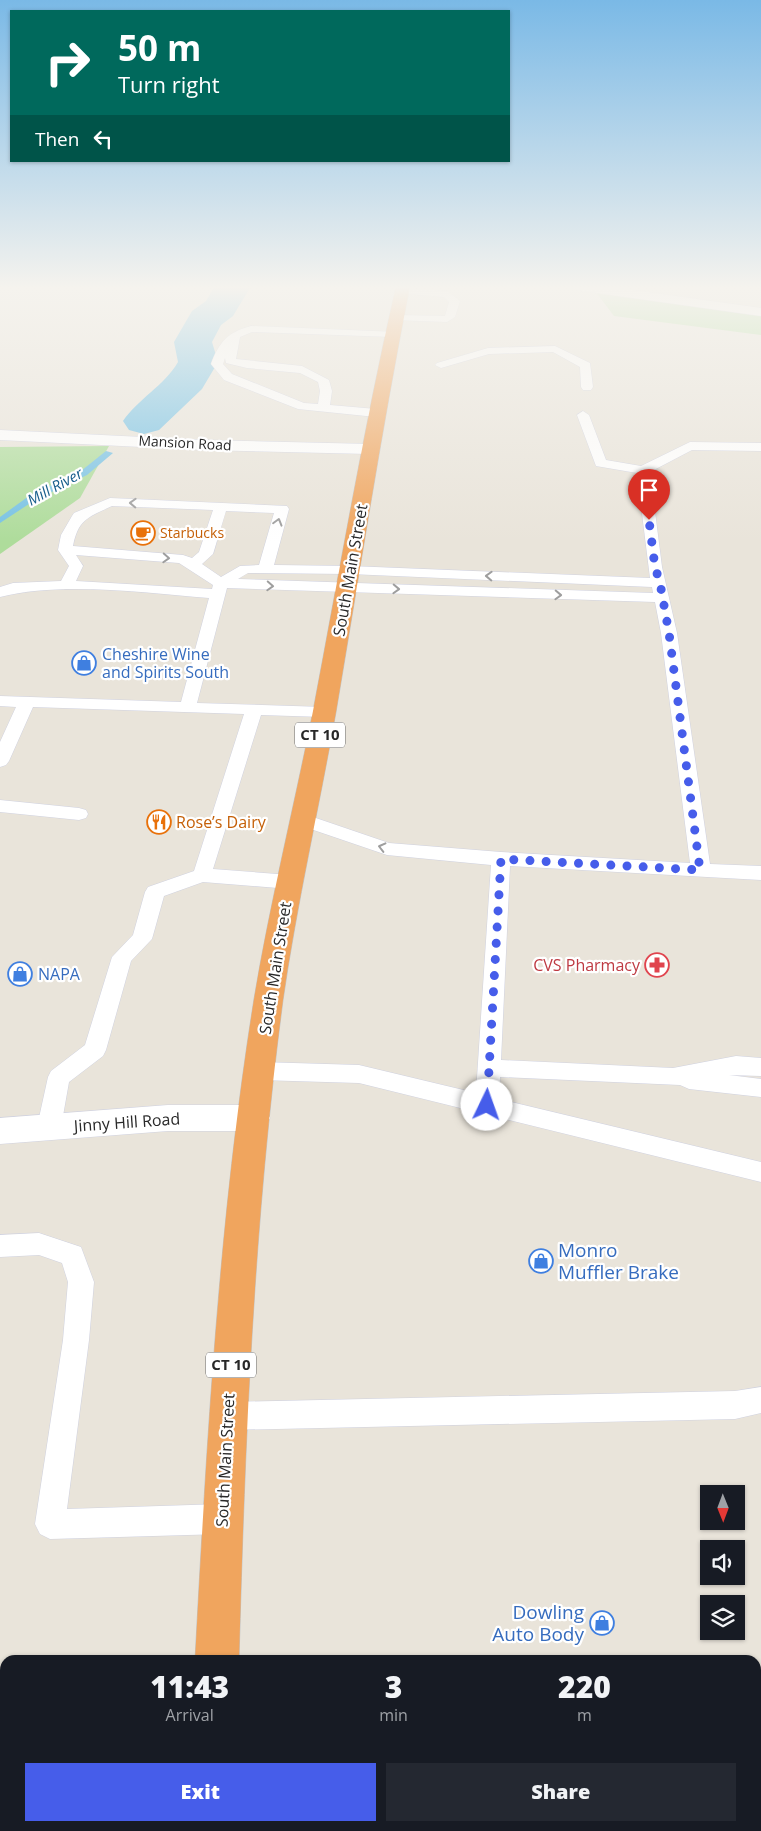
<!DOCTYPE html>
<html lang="en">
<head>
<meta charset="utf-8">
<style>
	body { margin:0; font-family:"Open Sans",sans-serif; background:#242831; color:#f1f3f6; height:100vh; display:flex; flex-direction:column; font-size:19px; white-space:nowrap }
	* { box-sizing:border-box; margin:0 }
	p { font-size:16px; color:#9ea1a6 }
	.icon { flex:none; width:28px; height:28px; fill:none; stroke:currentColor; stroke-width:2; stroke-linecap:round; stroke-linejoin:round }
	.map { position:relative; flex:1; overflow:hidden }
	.drawer { position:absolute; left:0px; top:1655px; width:761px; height:176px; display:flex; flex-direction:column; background:#171b24; border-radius:15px 15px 0 0; box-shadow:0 1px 4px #0004 }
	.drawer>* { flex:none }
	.top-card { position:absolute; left:10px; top:10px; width:500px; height:152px; border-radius:0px; box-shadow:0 1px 4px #0004; background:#00695c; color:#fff; overflow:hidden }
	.needle { width:32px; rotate:179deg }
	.controls { position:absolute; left:700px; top:1485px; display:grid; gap:10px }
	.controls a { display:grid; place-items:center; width:45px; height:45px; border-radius:0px; background:#171b24; box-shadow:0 1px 4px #0004; font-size:25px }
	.pin { position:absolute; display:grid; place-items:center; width:42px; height:42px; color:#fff; margin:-51px -21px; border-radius:50% 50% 50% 0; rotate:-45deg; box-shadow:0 0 5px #0007 }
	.pin .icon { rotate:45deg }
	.me { position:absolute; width:55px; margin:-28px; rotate:3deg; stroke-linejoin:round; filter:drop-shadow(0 0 4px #0008) }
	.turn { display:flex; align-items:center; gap:18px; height:105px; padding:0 25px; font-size:22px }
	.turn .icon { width:65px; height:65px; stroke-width:2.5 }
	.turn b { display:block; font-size:35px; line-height:42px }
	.then { display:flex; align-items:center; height:48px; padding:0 25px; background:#0003; gap:10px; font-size:19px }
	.eta { display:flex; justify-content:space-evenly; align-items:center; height:85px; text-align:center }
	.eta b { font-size:30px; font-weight:800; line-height:35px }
	.cta { display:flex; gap:10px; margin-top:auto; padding:10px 25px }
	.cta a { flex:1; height:58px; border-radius:0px; background:#465dea; color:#fff; font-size:20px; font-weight:800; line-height:58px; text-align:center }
	.cta a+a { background:#242831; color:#f1f3f6 }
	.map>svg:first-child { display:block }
</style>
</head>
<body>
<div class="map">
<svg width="761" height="1831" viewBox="0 0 761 1831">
	<rect width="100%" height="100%" fill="#e9e4da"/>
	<g fill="#aedc9b">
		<path d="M595 291 761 314V335L614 316Z"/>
		<path d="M109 446 80 498 0 554V447Z"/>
	</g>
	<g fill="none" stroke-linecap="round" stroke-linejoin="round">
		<path fill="#75c1e4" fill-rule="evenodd" d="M106 451 113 453 87 475 35 500 0 523V517L29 496 81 471Z"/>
		<path fill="#75c1e4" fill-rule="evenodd" d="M215 286H251L233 316 221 325 212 342 218 362 202 389 159 430 144 434 129 430 123 421C138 399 164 386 178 362L174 342 192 311 206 301Z"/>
		<g stroke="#d0d2e0" stroke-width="1">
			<g id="lane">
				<path d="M686 286H706C702 291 690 291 686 286Z"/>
				<path d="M402 288 447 291 460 301 455 317 447 322 393 320 392 318 397 315 445 316 449 302 444 297 398 293 397 291Z"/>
				<path d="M251 326 397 332V336L393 337 252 332 240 337 236 359 302 366 329 380 332 391 330 405 376 409 382 413 376 417 298 409 224 380 211 364C219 342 228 332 251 326ZM225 358 226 363 247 368 300 373 318 382 320 391 318 404 304 403 232 374 223 364Z"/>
				<path d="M555 346 590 363 593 387 591 390H583L581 387 580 367 553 352 489 354 441 368 435 365 437 363 488 348Z"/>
				<path d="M583 411 589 415 606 460 641 466 690 442 761 443V451L692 450 650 472 662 567 677 633 710 864 761 866V880L510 866 501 1060 673 1068 736 1056 761 1058V1076L729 1075 761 1079V1097L689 1089 680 1085 500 1077 499 1099 761 1162V1182L359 1083 260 1080 252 1077 249 1071 252 1065 260 1062 359 1065 476 1093 491 865 387 855 296 824 294 820 296 816 303 814 310 816 389 843 501 852 690 863 661 633 655 602 227 588 197 703 324 707 330 708 332 712 330 716 324 717 261 715 213 869 290 875 297 877 300 882 297 887 290 889 203 882 164 896 152 939 131 961 106 1050 103 1056 69 1082 61 1127 57 1134 49 1137 41 1134 37 1127 48 1077 51 1071 85 1045 112 957 133 935 145 892 148 887 194 871 244 714 33 707 9 761 6 765 0 767V742L16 707 0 706V696L181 702 209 598C145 593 63 581 0 597V587L13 583 61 581 69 566 58 550 61 535 72 516 74 513 110 498 287 506 289 509 274 565 350 566 650 578 637 473 596 466 577 415ZM112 506 213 510 199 552 192 558 183 555 73 546C78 519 89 517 112 506ZM226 511 274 513 259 565 240 566 221 577 202 564 213 554ZM76 555 179 563 213 585 212 589 76 581 83 566ZM248 573 350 574 652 587 653 593 238 579Z"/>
				<path d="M0 800 79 808 86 810 88 814 86 818 79 820 0 812Z"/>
				<path d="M39 1233 81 1247 94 1282 89 1340 67 1509 222 1504 232 1509 237 1519 232 1529 222 1534 50 1539 40 1534 35 1524 63 1340 68 1282 62 1263 39 1255 0 1257V1235Z"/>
				<path d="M761 1387V1413L735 1419 227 1430 217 1426 213 1416 217 1406 227 1402 735 1391Z"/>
				<rect x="0" y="1695" width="5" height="32"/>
			</g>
		</g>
		<g stroke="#d0d2e0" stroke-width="1">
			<g id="street">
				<path d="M569 286H604L761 308V316L576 290Z"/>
				<path d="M0 430 203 440 370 444 376 445 379 449 376 453 370 454 203 450 0 440Z"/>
				<path d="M168 1105H254L265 1109 270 1118 265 1127 254 1131H168L0 1144V1118Z"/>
			</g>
		</g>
		<g stroke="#c3c3c3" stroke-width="1">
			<g id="highway">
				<path d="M396 286H410C382 427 360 570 336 712 319 808 297 903 283 1000 254 1219 245 1439 239 1660H195C207 1439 219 1218 254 999 270 903 294 807 313 711 340 569 364 427 396 286Z"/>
				<path d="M189 1826H235L234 1831H188Z"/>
			</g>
		</g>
		<use href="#lane" fill="#fff" fill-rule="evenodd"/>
		<use href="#street" fill="#fff" fill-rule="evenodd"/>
		<use href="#highway" fill="#f0a55e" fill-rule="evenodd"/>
	</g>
	<defs><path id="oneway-chevron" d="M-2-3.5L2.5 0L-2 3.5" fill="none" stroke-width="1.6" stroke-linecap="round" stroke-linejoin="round" transform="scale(1.25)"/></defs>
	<g stroke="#9e9e9e">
		<use href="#oneway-chevron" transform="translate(133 503) rotate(-178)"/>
		<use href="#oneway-chevron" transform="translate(278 522) rotate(-74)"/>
		<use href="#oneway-chevron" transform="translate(166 558) rotate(3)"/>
		<use href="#oneway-chevron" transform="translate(489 576) rotate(-178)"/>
		<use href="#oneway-chevron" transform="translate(270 586) rotate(3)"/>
		<use href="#oneway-chevron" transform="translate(396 589) rotate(2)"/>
		<use href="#oneway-chevron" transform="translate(558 595) rotate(2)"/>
		<use href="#oneway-chevron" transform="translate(382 847) rotate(-166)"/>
	</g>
	<linearGradient id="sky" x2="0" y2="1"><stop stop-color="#7ab9e6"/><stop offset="0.53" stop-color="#f5f3ee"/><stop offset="1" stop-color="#f5f3ee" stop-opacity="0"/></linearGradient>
	<rect width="761" height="542" fill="url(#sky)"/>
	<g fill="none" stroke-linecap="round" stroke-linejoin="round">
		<path stroke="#465dea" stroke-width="9" stroke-dasharray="0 16.2" d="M487 1105 501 859 700 870 669 633 660 583 655 567 649 520"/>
	</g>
	<defs>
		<g id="cafe-ring" transform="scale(1.25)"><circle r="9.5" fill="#fff" stroke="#e8710a" stroke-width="1.5"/><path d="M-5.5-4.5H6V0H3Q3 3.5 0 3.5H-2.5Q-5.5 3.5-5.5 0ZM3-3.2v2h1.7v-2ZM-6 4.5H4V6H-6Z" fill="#e8710a"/></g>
		<g id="shop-ring" transform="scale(1.25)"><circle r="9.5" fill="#fff" stroke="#3f7fe0" stroke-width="1.5"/><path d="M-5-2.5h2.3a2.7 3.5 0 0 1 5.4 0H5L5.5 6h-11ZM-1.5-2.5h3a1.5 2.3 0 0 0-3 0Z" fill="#3f7fe0"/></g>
		<g id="restaurant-ring" transform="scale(1.25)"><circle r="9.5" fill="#fff" stroke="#e8710a" stroke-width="1.5"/><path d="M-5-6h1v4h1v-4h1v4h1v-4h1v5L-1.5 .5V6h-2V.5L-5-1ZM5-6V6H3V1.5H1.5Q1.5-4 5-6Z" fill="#e8710a"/></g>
		<g id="pharmacy-ring" transform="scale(1.25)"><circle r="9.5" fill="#fff" stroke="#e0444e" stroke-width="1.5"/><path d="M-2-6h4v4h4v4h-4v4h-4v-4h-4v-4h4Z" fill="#e0444e"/></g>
	</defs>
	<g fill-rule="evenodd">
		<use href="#cafe-ring" x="143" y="533"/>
		<use href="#shop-ring" x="84" y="663"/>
		<use href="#restaurant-ring" x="159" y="822"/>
		<use href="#pharmacy-ring" x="657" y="965"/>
		<use href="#shop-ring" x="20" y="974"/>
		<use href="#shop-ring" x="541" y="1261"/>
		<use href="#shop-ring" x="602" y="1623"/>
	</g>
	<g text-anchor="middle" stroke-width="4.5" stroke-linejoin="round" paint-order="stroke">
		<g font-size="14" fill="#282828" stroke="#fff">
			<text transform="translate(185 443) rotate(3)" y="5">Mansion Road</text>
		</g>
		<g font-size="14" fill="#c56008" stroke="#fff" text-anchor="start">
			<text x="160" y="538">Starbucks</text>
		</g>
		<g font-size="15" font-style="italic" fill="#185e8c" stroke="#fff">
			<text transform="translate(55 487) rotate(-29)" y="5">Mill River</text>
		</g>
		<g fill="#fff" stroke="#686868" stroke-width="1">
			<rect x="295" y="722.5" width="50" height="25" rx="4"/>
			<rect x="206" y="1352.5" width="50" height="25" rx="4"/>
		</g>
		<g font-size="15" font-weight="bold" fill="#282828">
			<text x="320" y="740">CT 10</text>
			<text x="231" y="1370">CT 10</text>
		</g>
		<g font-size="16" fill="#282828" stroke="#fff">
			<text transform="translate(350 570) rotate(-80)" y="6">South Main Street</text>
			<text transform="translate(275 968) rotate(-81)" y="6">South Main Street</text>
			<text transform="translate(127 1122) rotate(-4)" y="6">Jinny Hill Road</text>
			<text transform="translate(225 1460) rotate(-87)" y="6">South Main Street</text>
		</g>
		<g font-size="16" fill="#366cbe" stroke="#fff" text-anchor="start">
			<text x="102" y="660">Cheshire Wine<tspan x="102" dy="18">and Spirits South</tspan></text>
			<text x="38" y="980">NAPA</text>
		</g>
		<g font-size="16" fill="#c56008" stroke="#fff" text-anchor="start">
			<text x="176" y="828">Rose’s Dairy</text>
		</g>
		<g font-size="16" fill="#be3a42" stroke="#fff" text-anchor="end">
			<text x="640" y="971">CVS Pharmacy</text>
		</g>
		<g font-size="19" fill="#366cbe" stroke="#fff" text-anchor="start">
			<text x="558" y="1257">Monro<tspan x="558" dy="22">Muffler Brake</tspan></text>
			<text x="584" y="1619" text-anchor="end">Dowling<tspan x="584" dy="22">Auto Body</tspan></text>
		</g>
	</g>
</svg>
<div class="controls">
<a><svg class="needle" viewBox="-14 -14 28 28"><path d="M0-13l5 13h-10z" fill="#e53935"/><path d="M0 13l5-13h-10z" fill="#9ea1a6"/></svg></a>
<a><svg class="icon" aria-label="sound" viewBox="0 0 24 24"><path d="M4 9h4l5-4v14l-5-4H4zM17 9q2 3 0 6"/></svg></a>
<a><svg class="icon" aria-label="layers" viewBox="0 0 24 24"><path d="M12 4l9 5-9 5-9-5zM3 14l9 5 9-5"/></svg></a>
</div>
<div class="pin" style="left:649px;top:520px;background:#d93025"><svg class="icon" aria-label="arrive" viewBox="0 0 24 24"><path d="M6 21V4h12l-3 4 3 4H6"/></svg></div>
<svg class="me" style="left:487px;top:1105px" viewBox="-20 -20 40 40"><circle r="19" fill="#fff"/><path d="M0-13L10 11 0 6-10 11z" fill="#465dea"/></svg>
<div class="top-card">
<div class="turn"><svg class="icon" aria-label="right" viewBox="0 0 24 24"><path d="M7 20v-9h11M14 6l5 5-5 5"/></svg><div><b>50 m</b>Turn right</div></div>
<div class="then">Then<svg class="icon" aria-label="left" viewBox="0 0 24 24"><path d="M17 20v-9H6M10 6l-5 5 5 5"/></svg></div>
</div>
<section class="drawer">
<div class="eta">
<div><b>11:43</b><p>Arrival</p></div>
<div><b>3</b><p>min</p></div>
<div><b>220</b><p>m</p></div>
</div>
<div class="cta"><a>Exit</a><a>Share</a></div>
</section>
</div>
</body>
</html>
